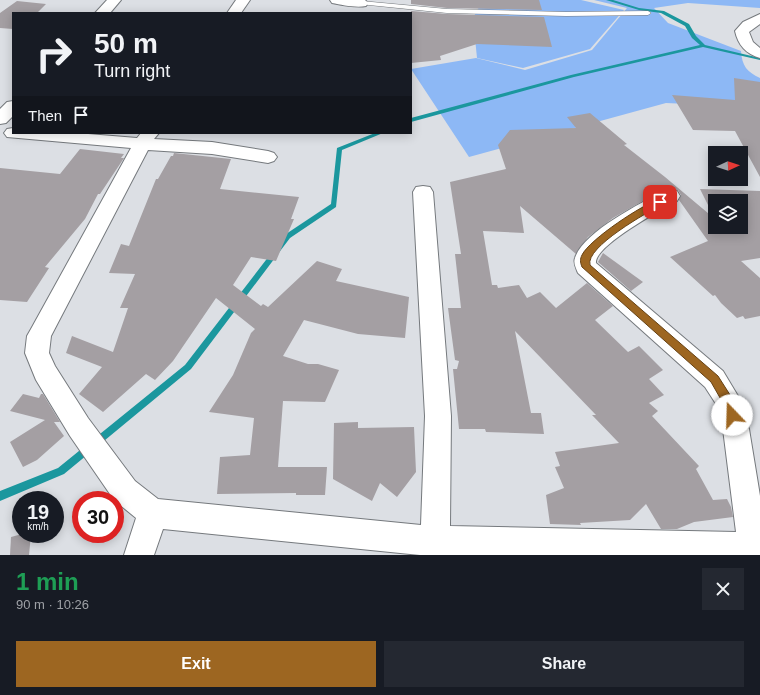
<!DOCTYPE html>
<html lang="en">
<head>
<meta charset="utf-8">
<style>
	body { margin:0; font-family:Helvetica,sans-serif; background:#242831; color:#f1f3f6; height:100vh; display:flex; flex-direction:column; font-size:15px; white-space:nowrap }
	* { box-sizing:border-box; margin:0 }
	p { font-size:13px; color:#9ea1a6 }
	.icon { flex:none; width:22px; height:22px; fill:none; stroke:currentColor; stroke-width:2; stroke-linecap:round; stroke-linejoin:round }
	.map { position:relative; height:555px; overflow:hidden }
	.details { display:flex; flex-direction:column; background:#171b24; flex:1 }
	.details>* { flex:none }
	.hud { position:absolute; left:12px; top:12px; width:400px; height:122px; border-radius:0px; box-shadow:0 2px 10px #0003; background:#171b24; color:#f1f3f6; overflow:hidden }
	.needle { width:26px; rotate:87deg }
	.buttons { position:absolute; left:708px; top:146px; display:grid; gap:8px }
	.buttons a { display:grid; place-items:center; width:40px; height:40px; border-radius:0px; background:#171b24; box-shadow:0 2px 10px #0003; font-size:20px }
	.speed { position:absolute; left:12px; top:491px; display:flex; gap:8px; font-size:20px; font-weight:700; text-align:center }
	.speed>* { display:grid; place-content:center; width:52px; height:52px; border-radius:50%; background:#171b24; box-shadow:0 2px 10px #0003; line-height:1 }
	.speed small { font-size:10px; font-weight:400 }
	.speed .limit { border:6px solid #d22; background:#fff; color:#111 }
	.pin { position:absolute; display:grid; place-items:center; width:34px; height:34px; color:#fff; margin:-17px; border-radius:8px; box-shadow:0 2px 6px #0006 }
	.me { position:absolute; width:44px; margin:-22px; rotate:339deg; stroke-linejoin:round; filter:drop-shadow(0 0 3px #0008) }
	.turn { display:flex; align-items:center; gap:14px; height:84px; padding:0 16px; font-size:18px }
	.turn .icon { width:52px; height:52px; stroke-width:2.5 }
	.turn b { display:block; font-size:28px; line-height:34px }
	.then { display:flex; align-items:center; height:38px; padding:0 16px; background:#0003; gap:8px; font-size:15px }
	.round { display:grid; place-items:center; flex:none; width:42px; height:42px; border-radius:0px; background:#242831 }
	.head { display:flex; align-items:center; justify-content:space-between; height:68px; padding:0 16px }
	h1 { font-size:24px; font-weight:600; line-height:30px; color:#1e9e55 }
	.cta { display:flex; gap:8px; margin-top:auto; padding:8px 16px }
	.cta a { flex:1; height:46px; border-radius:0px; background:#9d6621; color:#fff; font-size:16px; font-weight:600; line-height:46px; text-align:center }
	.cta a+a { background:#242831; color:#f1f3f6 }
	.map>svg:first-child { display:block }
</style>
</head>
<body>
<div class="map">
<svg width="760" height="555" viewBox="0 0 760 555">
	<rect width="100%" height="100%" fill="#dcdfe4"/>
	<g fill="#8db8f5">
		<path d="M483 0H581L624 10 590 49 523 68 477 58 473 18Z"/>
		<path d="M594 0H760V8L688 3 654 8 668 23 741 51C742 66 747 72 760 78V125L709 105 666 103 469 157 411 69 476 58 525 70 592 50 627 8Z"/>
	</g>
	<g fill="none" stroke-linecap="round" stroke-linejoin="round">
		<g fill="#1b979e" fill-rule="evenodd">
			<path d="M606 0H613L639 8 664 11 689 24 696 36 705 45 760 58V60L703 47 574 77 411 122V118L571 75 700 45 692 38 685 26 661 13 639 10Z"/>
			<path d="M375 133H383L342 150 336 207 290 238 191 369 64 474 0 501V491L58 468 185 365 286 234 331 204 337 148Z"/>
		</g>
	</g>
	<g fill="#a49fa3" fill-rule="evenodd">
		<path d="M411 0H539L542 10 447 8 411 4Z"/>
		<path d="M17 1 46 4 37 13H13V29L0 28V13Z"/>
		<path d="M411 11 447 14 544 17 552 47 477 44 440 56 441 60 411 63Z"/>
		<path d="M734 78 760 82V177L735 131 693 130 672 95 735 100Z"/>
		<path d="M590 113 627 144 624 145 665 177 715 219 700 189 760 191V258L741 261 760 278V316L745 319 743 316 737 318 721 303 715 295 713 296 670 257 708 241 679 200 681 195 678 190 670 188 662 190 613 218 588 237 576 254 520 206 524 233 483 231 492 285H497L498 288 519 285 527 298 540 292 556 308 587 283 613 306 595 320 628 352 639 346 663 370 649 379 664 395 649 403 658 411 652 416 699 466 696 469 713 500 727 499 731 507 733 517 694 522 677 529H661L646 504 630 520 580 523 581 525 550 524 546 495 564 488 555 467 560 466 555 452 619 443 592 415H596L515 331 531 413H541L544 434 486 432 485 429H459L453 369H457L459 361 455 360 448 308H461L455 254H461L450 182 506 169 498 145 510 130 576 128 567 117ZM715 201H741V227H715Z"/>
		<path d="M80 149 124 154 121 158H124L100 194H98L85 219 45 267 49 268 27 302 0 300V168L60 174Z"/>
		<path d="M174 153 231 159 220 189 299 197 291 219H294L276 261 251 257 233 285 261 306 263 304 268 307 317 261 342 269 336 281 409 297 405 338 358 334 304 320 283 356 308 364H318L339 370 325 402 283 401 278 467H327L325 495H296V493L217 494 220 457 250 455 254 418 209 412 233 375 251 333 255 329 216 298 173 361 155 380 146 374 103 412 79 394 102 367 66 353 72 336 113 352 128 308H120L135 274 109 273 121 244 129 246 156 179H158L171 156H173Z"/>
		<path d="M603 253 643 282 631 291 598 262Z"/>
		<path d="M23 394 39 398 41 394H43L60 422H54L64 436 37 460 23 467 10 442 45 420 10 411Z"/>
		<path d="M358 422V428L414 427 416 472 397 497 380 483 372 501 333 479 334 423Z"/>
		<path d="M22 534H31L29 555H10L11 537Z"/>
	</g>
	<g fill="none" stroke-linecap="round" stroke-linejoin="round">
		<g stroke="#75797d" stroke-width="1">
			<path id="lane" d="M361 1 447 9 566 12 648 11 651 13 648 15 566 16 447 13 359 4V2Z"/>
		</g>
		<g stroke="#75797d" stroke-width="2">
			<g id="street">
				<path d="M107 0H121L110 13H95Z"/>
				<path d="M236 0H250L241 13H227Z"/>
				<path d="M330 0H365L368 3 366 6C356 8 342 5 332 3Z"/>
				<path d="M760 14V24L749 32 753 42 760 48V58C746 54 738 45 735 31L743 22Z"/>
				<path d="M13 101V116L6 123 0 124V109L7 102Z"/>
				<path d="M13 128V133H76L137 138 141 133H159L154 139 212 142 268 151 274 153 277 157 274 161 268 163 212 154 148 150 51 336 49 353 55 366 88 418 135 481 158 499 421 525 425 416 413 192 416 187 423 186 430 187 433 192 451 416 450 526 736 532 723 429 716 404 705 387 578 273C576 268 573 263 575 258 583 232 640 204 663 191L670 189 677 191 680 196 677 201C662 209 594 246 596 263L723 371 741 401 749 429 760 496V555H420L163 529 154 555H124L136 518 114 500 70 436 36 380 25 353 27 336 31 329 131 148 7 137 4 133 7 129Z"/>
			</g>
		</g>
		<use href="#lane" fill="#fff" fill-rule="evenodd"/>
		<use href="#street" fill="#fff" fill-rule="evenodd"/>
	</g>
	<path fill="#9d6621" stroke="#664215" d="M660 199 663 200V204C648 212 585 247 590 265L718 376 732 398 737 415 736 419 732 420 728 419 723 403 711 382 582 267C580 262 580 259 582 255 590 239 643 204 660 199Z"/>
</svg>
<div class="buttons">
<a><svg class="needle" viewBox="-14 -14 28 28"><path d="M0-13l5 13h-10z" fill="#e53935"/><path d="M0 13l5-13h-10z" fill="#9ea1a6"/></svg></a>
<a><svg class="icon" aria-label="layers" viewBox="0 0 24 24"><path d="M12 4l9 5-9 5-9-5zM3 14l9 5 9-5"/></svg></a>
</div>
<div class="speed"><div>19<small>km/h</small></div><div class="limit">30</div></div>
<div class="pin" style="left:660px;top:202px;background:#d93025"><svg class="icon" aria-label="arrive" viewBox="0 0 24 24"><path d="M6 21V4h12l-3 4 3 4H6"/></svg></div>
<svg class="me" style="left:732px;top:415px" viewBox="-20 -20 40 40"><circle r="19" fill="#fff"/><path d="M0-13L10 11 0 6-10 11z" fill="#9d6621"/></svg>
<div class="hud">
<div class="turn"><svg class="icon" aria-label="right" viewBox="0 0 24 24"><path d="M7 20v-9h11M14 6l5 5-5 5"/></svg><div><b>50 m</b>Turn right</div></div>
<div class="then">Then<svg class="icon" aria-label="arrive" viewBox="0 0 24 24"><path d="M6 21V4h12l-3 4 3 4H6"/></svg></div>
</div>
</div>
<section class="details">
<div class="head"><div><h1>1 min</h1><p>90 m · 10:26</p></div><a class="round"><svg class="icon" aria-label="close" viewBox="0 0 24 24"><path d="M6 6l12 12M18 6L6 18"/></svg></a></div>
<div class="cta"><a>Exit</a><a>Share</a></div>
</section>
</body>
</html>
